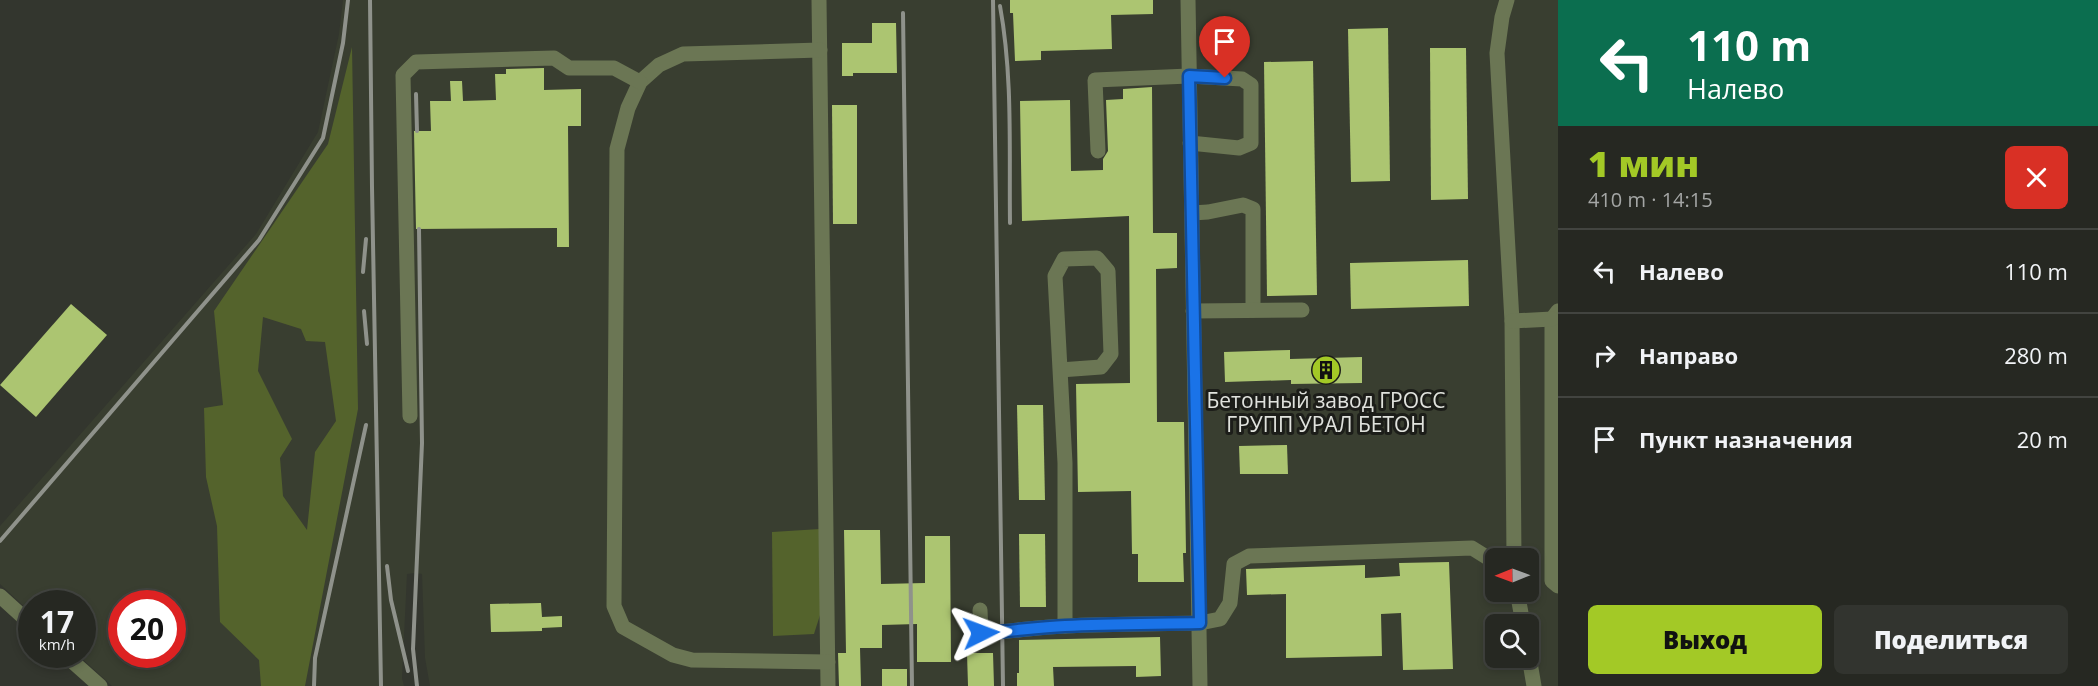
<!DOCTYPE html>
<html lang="ru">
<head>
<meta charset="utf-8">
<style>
	body { margin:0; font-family:"Open Sans",sans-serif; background:#32342f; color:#f1f3f6; height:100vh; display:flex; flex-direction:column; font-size:22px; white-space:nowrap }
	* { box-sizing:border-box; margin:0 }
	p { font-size:20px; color:#a4a6a5 }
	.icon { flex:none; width:33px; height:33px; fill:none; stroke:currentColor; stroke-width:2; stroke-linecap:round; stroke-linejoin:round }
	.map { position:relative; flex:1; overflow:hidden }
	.details { display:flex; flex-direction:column; background:#262822; width:540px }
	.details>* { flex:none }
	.banner { background:#0b6e4f; color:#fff; overflow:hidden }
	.needle { width:39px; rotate:269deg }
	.controls { position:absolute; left:1485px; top:548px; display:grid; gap:12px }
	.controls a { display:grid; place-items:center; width:54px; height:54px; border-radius:9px; background:#262822; box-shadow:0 3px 9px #0003,0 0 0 2px #424440; font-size:30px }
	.speed { position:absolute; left:18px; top:590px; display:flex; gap:12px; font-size:30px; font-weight:700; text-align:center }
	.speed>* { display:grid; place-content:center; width:78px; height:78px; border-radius:50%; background:#262822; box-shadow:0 3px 9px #0003,0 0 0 2px #424440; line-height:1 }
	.speed small { font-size:15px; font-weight:400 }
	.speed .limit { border:9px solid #d22; background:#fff; color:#111 }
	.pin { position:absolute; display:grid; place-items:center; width:51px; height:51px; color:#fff; margin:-62px -26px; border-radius:50% 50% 50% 0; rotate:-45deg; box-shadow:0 0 6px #0007 }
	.pin .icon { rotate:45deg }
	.me { position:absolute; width:66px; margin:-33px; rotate:87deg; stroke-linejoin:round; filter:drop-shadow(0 0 4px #0008) }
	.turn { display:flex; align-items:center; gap:21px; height:126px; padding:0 30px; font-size:27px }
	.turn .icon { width:78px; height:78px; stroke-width:2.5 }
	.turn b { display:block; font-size:42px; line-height:51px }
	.round { display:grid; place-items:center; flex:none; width:63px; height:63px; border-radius:9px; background:#32342f }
	.summary { display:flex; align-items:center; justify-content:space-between; height:102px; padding:0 30px }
	h1 { font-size:36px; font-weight:800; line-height:45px; color:#a3c926 }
	.button { display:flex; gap:12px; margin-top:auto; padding:12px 30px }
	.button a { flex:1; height:69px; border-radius:9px; background:#a3c926; color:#111; font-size:24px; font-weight:800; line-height:69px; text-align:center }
	.button a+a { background:#32342f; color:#f1f3f6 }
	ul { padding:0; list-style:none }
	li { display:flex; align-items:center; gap:18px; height:84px; padding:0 30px; border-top:2px solid #424440 }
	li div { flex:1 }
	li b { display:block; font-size:22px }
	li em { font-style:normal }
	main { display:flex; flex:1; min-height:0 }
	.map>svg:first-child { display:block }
</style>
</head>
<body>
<main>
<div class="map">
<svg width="1558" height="686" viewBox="0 0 1558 686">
	<rect width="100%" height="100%" fill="#33362e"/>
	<path fill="#393e30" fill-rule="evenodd" d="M343 0H1558V686H430L425 658 422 574 415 573 407 574 402 678 404 686H112L77 654H82V603H32L31 613 0 584V526L256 234 318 132 339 34ZM1496 558H1528V591H1496ZM122 603H172V654H122ZM1496 624H1528V657H1496Z"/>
	<g fill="#54632c" fill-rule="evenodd">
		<path d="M352 47 358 409 305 686H261L259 660 220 622 217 526 206 477 204 408 223 405 214 311 328 144ZM263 317 301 329 306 341 325 342 336 421 315 452 307 530 283 496 280 458 292 439 258 371Z"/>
		<path d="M820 529V615L814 634 773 636 772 532Z"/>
	</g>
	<g fill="#acc571">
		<path d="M1010 0H1153V14L1111 15 1112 49 1041 51V60L1015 61 1013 13H1010Z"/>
		<path d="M872 23H896L897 73H853V76H842V43H872Z"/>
		<path d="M1388 28 1390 181 1351 182 1348 29Z"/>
		<path d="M1430 48H1466L1468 199 1431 200Z"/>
		<path d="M1313 61 1317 295 1267 296 1264 62Z"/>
		<path d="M544 68V90L581 89V126H568L569 247H557V228L416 229 414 131H431L430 101H451L450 81H462L463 101 496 100 495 74H506V69Z"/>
		<path d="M1152 87 1153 233H1177V268L1156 269 1157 422H1184L1186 553H1183L1184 582H1138V554H1132L1131 491 1078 492 1076 384 1130 383 1129 216 1022 221 1020 101 1070 100 1071 171 1103 170V159L1108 151 1106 100 1123 99V89Z"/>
		<path d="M832 105H857V224H833Z"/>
		<path d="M1468 260 1469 306 1351 309 1350 263Z"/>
		<path d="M71 304 107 335 36 417 0 385Z"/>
		<path d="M1290 350V359L1362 357V383L1291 384V380L1225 382 1224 352Z"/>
		<path d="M1017 405H1043L1045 500H1019Z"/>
		<path d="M1287 445 1288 474H1240L1239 446Z"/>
		<path d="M844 530H880L881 584 925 583V536H950L951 662H917V624L882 625V648H860L861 686H839L838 653H846Z"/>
		<path d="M1019 534H1045L1046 607H1020Z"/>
		<path d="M1449 562 1453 669 1403 670 1401 613 1381 614 1382 656 1286 658V594L1247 595 1246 569 1365 565V578L1400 576 1399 563Z"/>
		<path d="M541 603 542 617 562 616V627L542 628V631L491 632 490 604Z"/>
		<path d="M1160 637 1161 676 1136 677V666L1053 667 1054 686H1017V673H1019V640Z"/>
		<path d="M967 653H993L994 686H968Z"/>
		<rect x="882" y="669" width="25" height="17"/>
	</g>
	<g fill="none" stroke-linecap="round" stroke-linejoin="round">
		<g stroke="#6b7654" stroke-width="15">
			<path d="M819 0 828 686"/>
			<path d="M1188 0 1200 686"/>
			<path d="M1507 0 1502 17 1497 53 1512 321 1514 558"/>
			<path d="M820 50 683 54 659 65 640 82 628 108 617 149 614 606 623 627 673 655 692 660 828 662"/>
			<path d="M1098 151 1095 80 1189 76 1242 79 1251 85V143L1239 148 1190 143"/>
			<path d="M1192 213 1208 212 1243 205 1253 209V310"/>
			<path d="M1193 311 1302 310"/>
			<path d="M1558 311 1552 319V581L1558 586"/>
			<path d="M1512 321 1552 319"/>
			<path d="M1060 370 1101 367 1111 354 1108 271 1097 258 1064 259 1055 276 1065 463V626"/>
			<path d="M410 416 403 75 416 62 554 58 569 68H614L640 82"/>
			<path d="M1517 591 1523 624"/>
			<path d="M0 596 32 625"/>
			<path d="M980 610 981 633C1009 632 1036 627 1064 626 1109 624 1155 624 1200 623L1220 619 1230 603 1234 564 1249 556 1472 548 1496 563"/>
			<path d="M1528 651 1534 686"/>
			<path d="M64 654 100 686"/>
		</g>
		<g stroke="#8f928b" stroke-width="4">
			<path d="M370 0 372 187 381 686"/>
			<path d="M993 0 1003 686"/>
			<path d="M1000 6C1013 77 1009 151 1010 223"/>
			<path d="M903 13 912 686"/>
			<path d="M416 94 417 131"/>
			<path d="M363 272 366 239"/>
			<path d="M364 311 367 344"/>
			<path d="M0 541 259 240 323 138 343 43 348 0"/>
			<path d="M387 566 391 600 408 671"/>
			<path d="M314 686 315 658 366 425"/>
			<path d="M417 686 413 649 422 443 419 229"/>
		</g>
	</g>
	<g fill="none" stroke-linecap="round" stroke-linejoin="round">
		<g stroke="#114b97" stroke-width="15">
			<path id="route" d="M981 633C1009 632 1036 627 1065 626 1109 624 1155 624 1200 623L1189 76 1225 78"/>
		</g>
		<use href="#route" stroke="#1a73e8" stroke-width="10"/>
	</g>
	<defs>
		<g id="building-disc" transform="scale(1.5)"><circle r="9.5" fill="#a3c926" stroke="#1c1d19"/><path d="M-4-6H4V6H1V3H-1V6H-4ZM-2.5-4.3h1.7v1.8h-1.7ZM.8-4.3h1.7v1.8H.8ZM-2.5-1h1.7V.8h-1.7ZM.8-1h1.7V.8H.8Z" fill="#111"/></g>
	</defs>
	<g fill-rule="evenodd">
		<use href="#building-disc" x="1326" y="370"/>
	</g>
	<g text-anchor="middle" stroke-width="6" stroke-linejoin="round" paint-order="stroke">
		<g font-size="21" fill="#e0e2dd" stroke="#1c1d19">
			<text x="1326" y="408">Бетонный завод ГРОСС<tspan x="1326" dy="24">ГРУПП УРАЛ БЕТОН</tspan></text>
		</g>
	</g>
</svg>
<div class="controls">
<a><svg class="needle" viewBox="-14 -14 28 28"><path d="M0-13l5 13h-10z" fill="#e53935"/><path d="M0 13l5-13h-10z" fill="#a4a6a5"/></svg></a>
<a><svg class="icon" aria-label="search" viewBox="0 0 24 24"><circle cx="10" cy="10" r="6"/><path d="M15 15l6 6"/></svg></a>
</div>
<div class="speed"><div>17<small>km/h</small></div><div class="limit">20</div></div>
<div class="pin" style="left:1225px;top:78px;background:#d93025"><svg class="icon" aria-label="arrive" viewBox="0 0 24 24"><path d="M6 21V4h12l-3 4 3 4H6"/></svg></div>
<svg class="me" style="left:981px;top:633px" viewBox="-20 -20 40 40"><path d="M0-17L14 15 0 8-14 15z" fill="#1a73e8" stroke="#fff" stroke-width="4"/></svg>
</div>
<section class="details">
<div class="banner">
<div class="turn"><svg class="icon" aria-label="left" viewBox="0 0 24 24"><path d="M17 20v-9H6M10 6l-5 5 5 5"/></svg><div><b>110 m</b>Налево</div></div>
</div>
<div class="summary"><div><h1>1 мин</h1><p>410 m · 14:15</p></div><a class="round" style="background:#d93025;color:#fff"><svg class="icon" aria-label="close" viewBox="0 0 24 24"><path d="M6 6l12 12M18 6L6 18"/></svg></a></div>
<ul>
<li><svg class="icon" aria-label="left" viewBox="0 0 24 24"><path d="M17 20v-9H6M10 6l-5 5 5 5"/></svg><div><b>Налево</b></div><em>110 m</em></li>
<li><svg class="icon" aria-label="right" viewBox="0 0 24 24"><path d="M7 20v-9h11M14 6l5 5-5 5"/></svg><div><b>Направо</b></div><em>280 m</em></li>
<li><svg class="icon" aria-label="arrive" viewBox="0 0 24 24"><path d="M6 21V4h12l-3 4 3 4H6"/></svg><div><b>Пункт назначения</b></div><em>20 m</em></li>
</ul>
<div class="button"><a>Выход</a><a>Поделиться</a></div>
</section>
</main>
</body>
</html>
